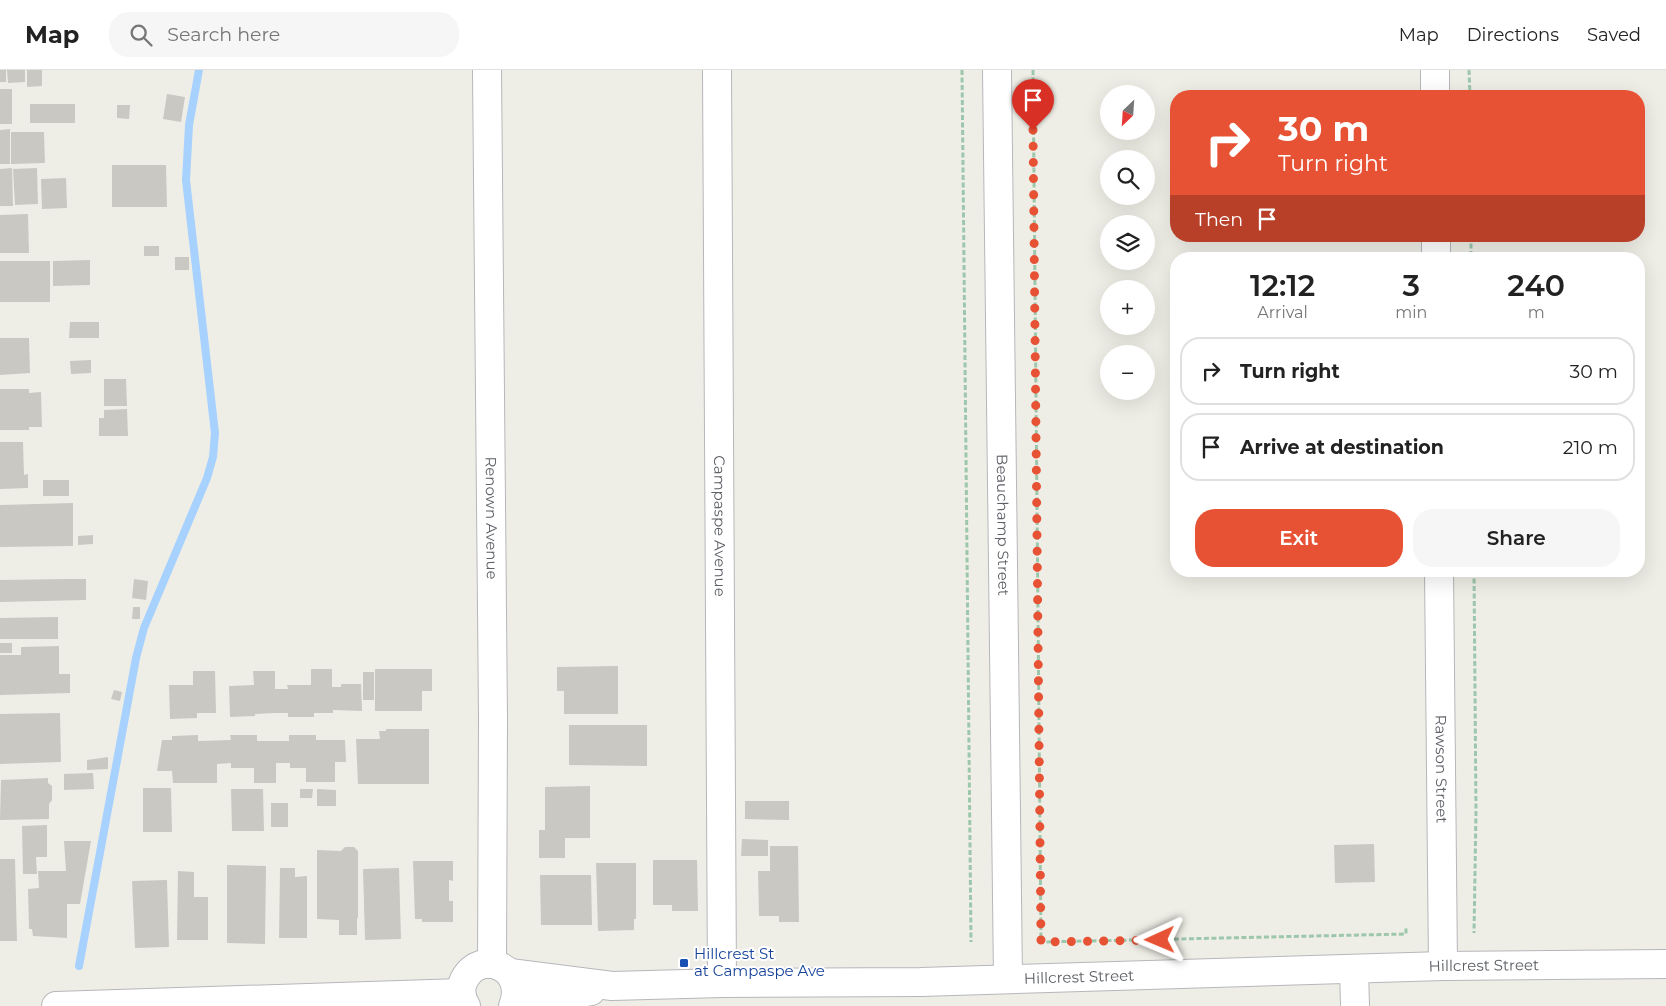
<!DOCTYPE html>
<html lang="en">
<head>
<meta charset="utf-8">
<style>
	body { margin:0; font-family:Montserrat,sans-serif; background:#f6f6f6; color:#222; height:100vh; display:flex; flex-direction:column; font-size:19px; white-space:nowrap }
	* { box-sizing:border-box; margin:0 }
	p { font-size:16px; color:#767676 }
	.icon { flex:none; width:28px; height:28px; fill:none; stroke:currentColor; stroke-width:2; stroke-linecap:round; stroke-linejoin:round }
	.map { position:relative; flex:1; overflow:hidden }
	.sheet { position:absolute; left:1170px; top:182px; width:475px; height:325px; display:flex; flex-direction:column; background:#fff; border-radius:20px; box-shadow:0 5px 20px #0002 }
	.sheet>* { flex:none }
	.guide { position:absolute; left:1170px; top:20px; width:475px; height:152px; border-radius:20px; box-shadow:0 5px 20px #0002; background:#e75134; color:#fff; overflow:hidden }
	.needle { width:32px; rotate:205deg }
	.fabs { position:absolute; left:1100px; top:15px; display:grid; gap:10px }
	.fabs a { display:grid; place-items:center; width:55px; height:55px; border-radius:50%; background:#fff; box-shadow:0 5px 20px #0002; font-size:25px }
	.pin { position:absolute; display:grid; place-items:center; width:42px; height:42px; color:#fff; margin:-51px -21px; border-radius:50% 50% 50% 0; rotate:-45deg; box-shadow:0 0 5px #0007 }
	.pin .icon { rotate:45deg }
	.me { position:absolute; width:55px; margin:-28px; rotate:269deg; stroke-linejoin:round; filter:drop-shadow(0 0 4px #0008) }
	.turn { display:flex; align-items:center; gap:18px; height:105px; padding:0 25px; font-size:22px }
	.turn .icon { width:65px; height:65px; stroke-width:2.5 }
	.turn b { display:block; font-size:35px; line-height:42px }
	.then { display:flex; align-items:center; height:48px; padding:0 25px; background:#0003; gap:10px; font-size:19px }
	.eta { display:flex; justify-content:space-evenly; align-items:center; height:85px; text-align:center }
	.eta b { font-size:30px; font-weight:600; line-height:35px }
	.primary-button { display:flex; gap:10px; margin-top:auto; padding:10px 25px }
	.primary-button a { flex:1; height:58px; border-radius:20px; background:#e75134; color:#fff; font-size:20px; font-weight:600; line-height:58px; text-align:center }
	.primary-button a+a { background:#f6f6f6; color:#222 }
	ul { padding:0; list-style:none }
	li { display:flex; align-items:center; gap:15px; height:68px; margin:0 10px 8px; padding:0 15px; border:2px solid #e0e0e0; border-radius:20px }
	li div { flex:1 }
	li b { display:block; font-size:19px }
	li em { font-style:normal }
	header { display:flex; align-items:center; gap:30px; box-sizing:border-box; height:70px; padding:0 25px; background:#fff; border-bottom:1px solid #e0e0e0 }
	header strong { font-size:24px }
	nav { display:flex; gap:28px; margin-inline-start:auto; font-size:18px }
	.search { width:350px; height:45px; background:#f6f6f6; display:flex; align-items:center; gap:12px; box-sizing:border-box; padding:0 18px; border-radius:20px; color:#767676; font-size:19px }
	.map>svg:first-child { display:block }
</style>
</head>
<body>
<header>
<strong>Map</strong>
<div class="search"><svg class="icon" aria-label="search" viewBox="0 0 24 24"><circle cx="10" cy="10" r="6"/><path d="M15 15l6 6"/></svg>Search here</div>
<nav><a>Map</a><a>Directions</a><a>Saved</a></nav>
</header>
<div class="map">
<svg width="1666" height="936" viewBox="0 0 1666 936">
	<rect width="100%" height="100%" fill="#efeee6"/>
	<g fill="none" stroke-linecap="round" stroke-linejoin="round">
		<path stroke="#a7d1fe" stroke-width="8" d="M79 896 136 588 144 558 207 408 213 387 215 363 186 110 189 55 199 0"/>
	</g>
	<g fill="#cac8c3">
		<rect x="0" y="0" width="6" height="12"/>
		<path d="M7 0H25V12L8 13Z"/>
		<path d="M27 0H42V16L27 17Z"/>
		<rect x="0" y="19" width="12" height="35"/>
		<path d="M167 24 185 27 181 52 163 49Z"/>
		<rect x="30" y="34" width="45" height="19"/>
		<path d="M117 35H130L129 49 117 48Z"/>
		<path d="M10 59V94H0V60Z"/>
		<path d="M11 62H44L45 93 11 94Z"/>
		<path d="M112 95H166L167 137H112Z"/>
		<path d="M12 98 13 136H0V99Z"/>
		<path d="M37 98 38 134 15 135 13 99Z"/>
		<path d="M66 108 67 138 42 139 41 109Z"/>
		<path d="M28 144 29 183H0V145Z"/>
		<rect x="144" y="176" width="15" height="10"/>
		<rect x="175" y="187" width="14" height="13"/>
		<path d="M90 190V215L53 216V191Z"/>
		<rect x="0" y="191" width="50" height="41"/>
		<path d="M70 252H99V268H69Z"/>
		<path d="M0 268H29L30 303 0 305Z"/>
		<path d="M91 290V303L71 304 70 291Z"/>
		<path d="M104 309H126L127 336H104Z"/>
		<path d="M0 319H29V323L41 322 42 357H29V360H0Z"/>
		<path d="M127 339 128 366H99V348H104V340Z"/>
		<path d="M0 372H23L24 405 28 404V418L0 419Z"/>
		<rect x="43" y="410" width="26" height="16"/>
		<path d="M73 433V476L0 477V435Z"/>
		<path d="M93 465V474L78 475V466Z"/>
		<path d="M65 509H86V530L0 532V510Z"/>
		<path d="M134 509 148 511 146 530 132 528Z"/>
		<path d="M133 537H140V549H132Z"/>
		<path d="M58 547V569H0V548Z"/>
		<rect x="0" y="573" width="12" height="10"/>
		<path d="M59 576V604H55H70V623L0 625V585H21V577Z"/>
		<path d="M618 596V644H564V621H557V597Z"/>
		<path d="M311 599H332V617H341V614H361L362 641 333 640V643H314V647H288V643H275L255 644V646L230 647 229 616 254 615 253 601H275V619H288L287 615H311Z"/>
		<path d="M375 599H432V621H422V641H375Z"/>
		<path d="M193 601H215L216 643H197V648L170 649 169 615H193Z"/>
		<rect x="363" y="602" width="11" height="28"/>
		<path d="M114 620 122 622 120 631 111 629Z"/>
		<path d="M60 643 61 692 0 694V644Z"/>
		<path d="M569 655H647V696L569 695Z"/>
		<path d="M386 659H429V714H358L356 669H380L379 661H386Z"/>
		<path d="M198 665V671L231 670 230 665H257V671H289V665H316V670H345L346 692H335V712H306V698H290V693H276V713H254V698H231V693L217 694V713H173L172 701H157L162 670H172V666Z"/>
		<path d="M108 687V699L87 700V690Z"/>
		<path d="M93 703 94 719 64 720V704Z"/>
		<path d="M48 708V713L52 716V730L49 734V749L0 750 1 710Z"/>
		<path d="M590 716V768H565V788H539V760H545V717Z"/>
		<path d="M143 718H171L172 762H143Z"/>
		<path d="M231 719H263L264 761H232Z"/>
		<path d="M300 719H313L312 728H300Z"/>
		<path d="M317 719 336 720V736H317Z"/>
		<path d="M745 731H789V750L745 749Z"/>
		<rect x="271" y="733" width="17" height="24"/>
		<path d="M47 755V787H36L37 804H23L22 756Z"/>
		<path d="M742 769 768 770V786H741Z"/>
		<path d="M64 771H91L80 834H67V868L33 866 32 859H29L28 819 39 818 38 801H66Z"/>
		<path d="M1374 774 1375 812 1335 813 1334 775Z"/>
		<path d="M770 776H798L799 852H779V846H759L758 801H770Z"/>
		<path d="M345 777H354L358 781V848H357V865H339V850L317 849V780L341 781Z"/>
		<path d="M0 789H15L17 871H0Z"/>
		<path d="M653 790H697L698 841H672V835H653Z"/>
		<path d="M413 791H453V811L449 810V831H453V852H422V849H415Z"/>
		<path d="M596 793H636V849H634V860L598 861Z"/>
		<path d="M227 795 266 796 265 874 227 873Z"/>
		<path d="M280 798H295V807L307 806V868H279Z"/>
		<path d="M399 798 401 869 365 870 363 799Z"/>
		<path d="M178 801 194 802V827H208V870H177Z"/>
		<path d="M540 805H591L592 855H541Z"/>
		<path d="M167 810 169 877 135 878 132 811Z"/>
	</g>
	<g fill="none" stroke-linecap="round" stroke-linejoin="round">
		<g stroke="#b6b7bc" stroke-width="30">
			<g id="street">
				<path id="s1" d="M487 0 493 649 492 894"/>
				<path id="s2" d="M717 0 722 913"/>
				<path id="s3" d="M997 0 1008 909"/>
				<path d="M1435 0V26"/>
				<path d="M1436 166V189"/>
				<path id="s4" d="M1439 501 1443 896"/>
				<path d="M1354 899 1355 936"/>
				<path id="s5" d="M510 903 612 916 722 913 921 912 1443 896 1666 894"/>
				<path d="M56 936 461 923"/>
				<path d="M466 936C461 928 460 918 464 910 481 877 528 899 513 936"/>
				<path d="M517 936 591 921"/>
			</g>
		</g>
		<g stroke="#9cc7ac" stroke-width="3" stroke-dasharray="5 2.5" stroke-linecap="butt">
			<path d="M962 0 971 872"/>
			<path d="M1033 0 1041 872 1406 864V856"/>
			<path d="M1469 0 1470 26"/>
			<path d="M1471 166V189"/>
			<path d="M1474 501 1476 741 1474 863"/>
		</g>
		<use href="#street" stroke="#fff" stroke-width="28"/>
	</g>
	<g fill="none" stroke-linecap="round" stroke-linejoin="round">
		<path stroke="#e75134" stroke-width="9" stroke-dasharray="0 16.2" d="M1033 60 1041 872 1160 870"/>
	</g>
	<rect fill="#1a4fb4" stroke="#fff" stroke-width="2" x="679" y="888" width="10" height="10" rx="2.5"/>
	<g text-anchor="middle" stroke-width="4" stroke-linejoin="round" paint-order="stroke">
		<g font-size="15" fill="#5d6066" stroke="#fff">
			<text dy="5" stroke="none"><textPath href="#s1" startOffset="448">Renown Avenue</textPath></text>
			<text dy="5" stroke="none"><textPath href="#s3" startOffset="455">Beauchamp Street</textPath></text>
			<text dy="5" stroke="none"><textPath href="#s2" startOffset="456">Campaspe Avenue</textPath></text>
			<text dy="5" stroke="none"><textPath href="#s4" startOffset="198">Rawson Street</textPath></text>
			<text dy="5" stroke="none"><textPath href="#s5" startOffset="975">Hillcrest Street</textPath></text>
			<text dy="5" stroke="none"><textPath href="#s5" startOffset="570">Hillcrest Street</textPath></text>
		</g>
		<g font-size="15" fill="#164399" stroke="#fff" text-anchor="start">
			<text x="694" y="889">Hillcrest St<tspan x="694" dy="17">at Campaspe Ave</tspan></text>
		</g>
	</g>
</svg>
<div class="fabs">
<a><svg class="needle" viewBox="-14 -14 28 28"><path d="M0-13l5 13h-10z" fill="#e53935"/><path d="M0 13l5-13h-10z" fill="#767676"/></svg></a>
<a><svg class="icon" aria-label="search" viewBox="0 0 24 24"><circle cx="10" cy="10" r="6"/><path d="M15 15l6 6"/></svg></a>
<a><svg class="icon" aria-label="layers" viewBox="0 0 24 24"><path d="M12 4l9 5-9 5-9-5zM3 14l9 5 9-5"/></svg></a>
<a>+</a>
<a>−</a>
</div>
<div class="pin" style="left:1033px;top:60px;background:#d93025"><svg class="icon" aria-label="arrive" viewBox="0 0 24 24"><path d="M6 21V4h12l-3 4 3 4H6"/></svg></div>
<svg class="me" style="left:1160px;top:870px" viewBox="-20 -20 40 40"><path d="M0-17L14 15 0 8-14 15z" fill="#e75134" stroke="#fff" stroke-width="4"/></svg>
<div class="guide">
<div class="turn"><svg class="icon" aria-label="right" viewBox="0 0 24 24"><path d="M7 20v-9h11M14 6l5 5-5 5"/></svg><div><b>30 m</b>Turn right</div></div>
<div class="then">Then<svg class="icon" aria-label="arrive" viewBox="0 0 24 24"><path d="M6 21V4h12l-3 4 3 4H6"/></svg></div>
</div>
<section class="sheet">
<div class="eta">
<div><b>12:12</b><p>Arrival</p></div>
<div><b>3</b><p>min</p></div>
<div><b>240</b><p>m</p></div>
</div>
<ul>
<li><svg class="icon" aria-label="right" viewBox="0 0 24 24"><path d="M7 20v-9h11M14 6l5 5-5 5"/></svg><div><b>Turn right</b></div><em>30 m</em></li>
<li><svg class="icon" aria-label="arrive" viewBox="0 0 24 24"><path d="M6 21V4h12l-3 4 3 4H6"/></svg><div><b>Arrive at destination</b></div><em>210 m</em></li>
</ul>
<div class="primary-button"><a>Exit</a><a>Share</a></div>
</section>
</div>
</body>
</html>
